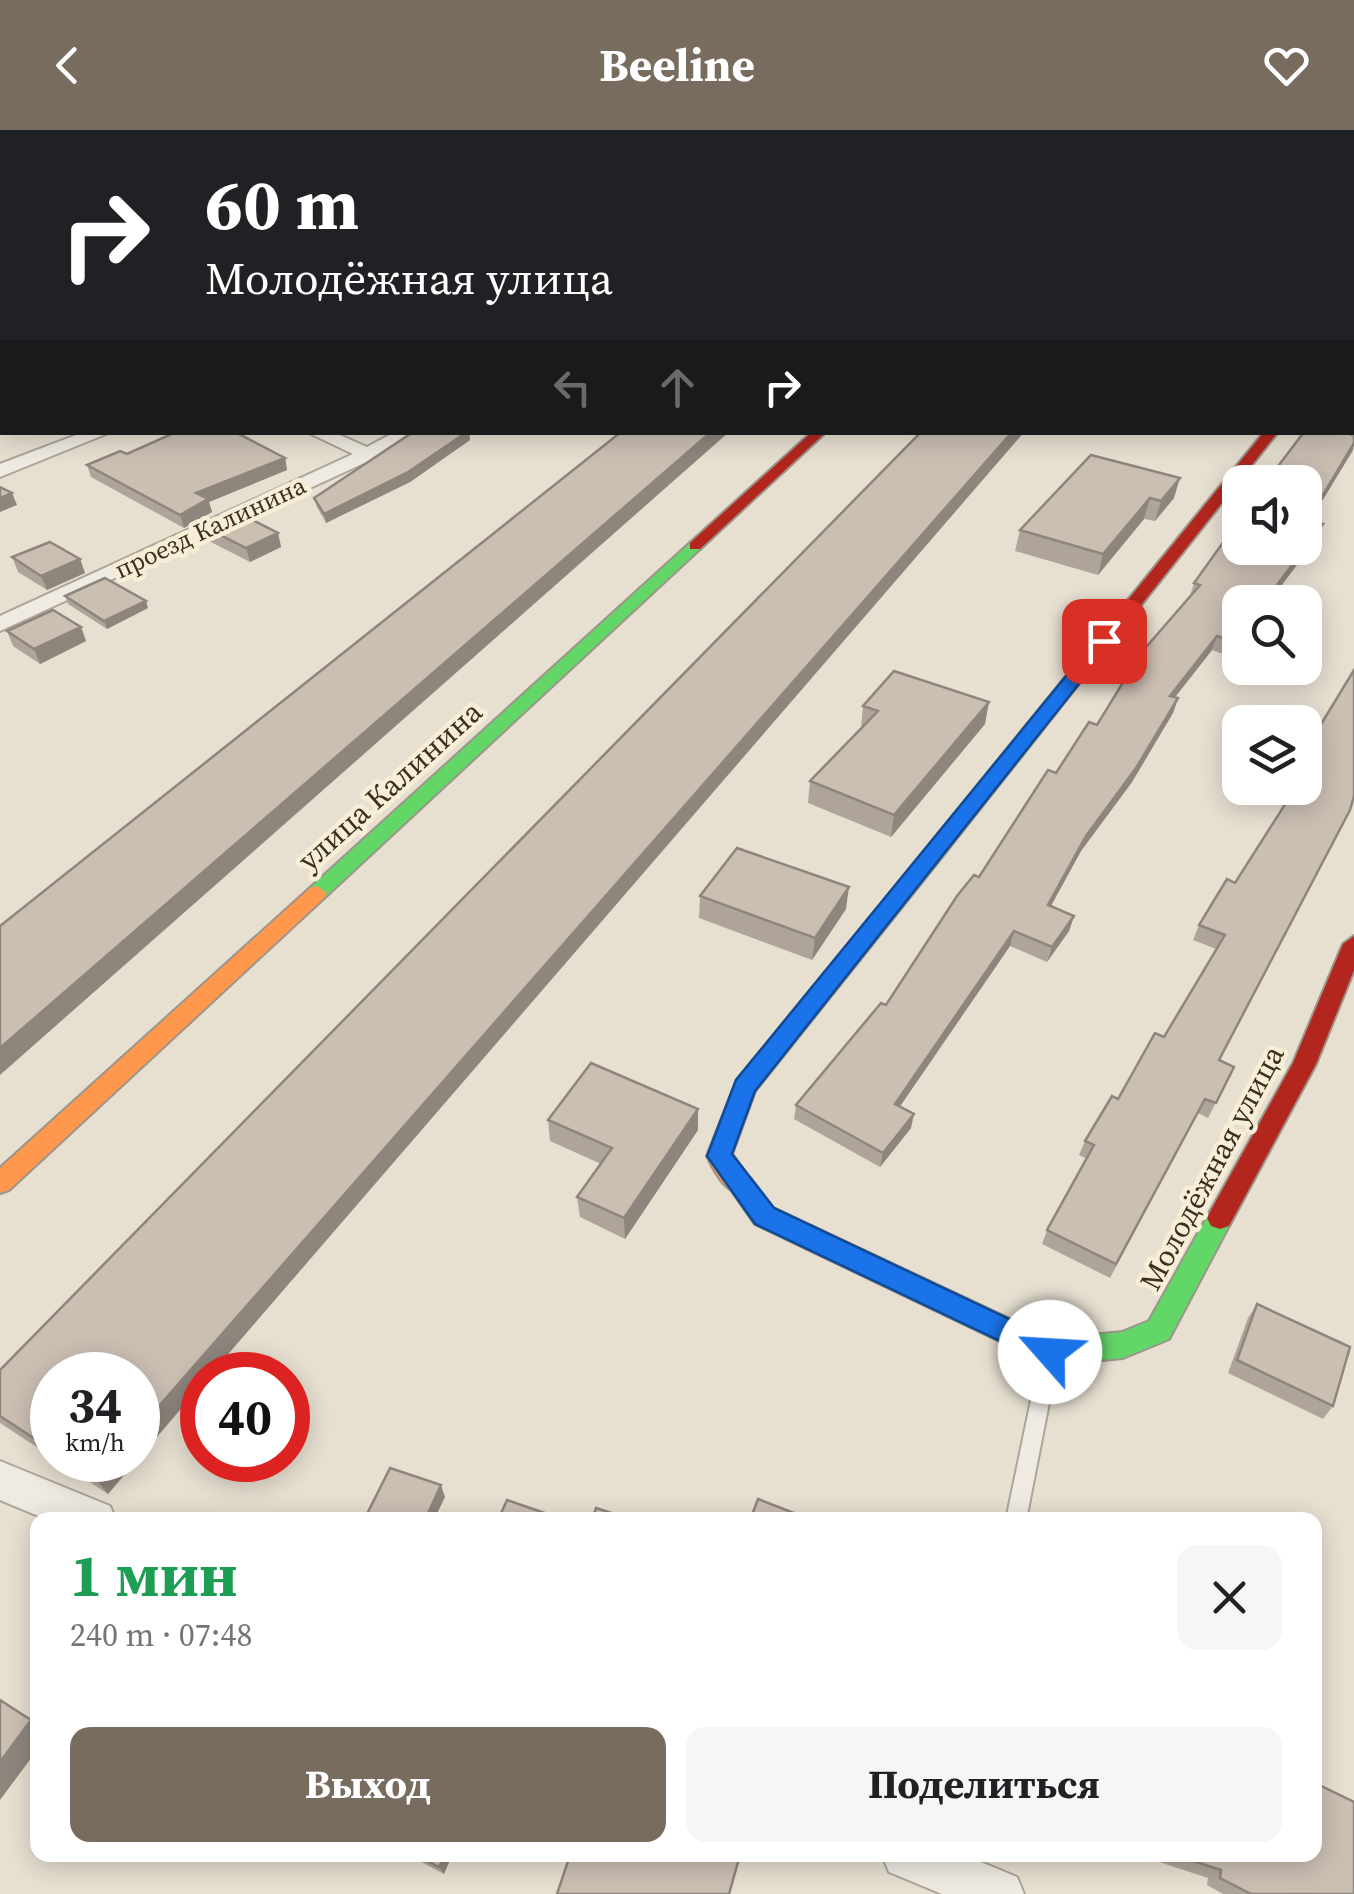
<!DOCTYPE html>
<html lang="ru">
<head>
<meta charset="utf-8">
<style>
	body { margin:0; font-family:"Source Serif 4",serif; background:#f6f6f6; color:#202124; height:100vh; display:flex; flex-direction:column; font-size:38px; white-space:nowrap }
	* { box-sizing:border-box; margin:0 }
	p { font-size:32px; color:#757577 }
	.icon { flex:none; width:55px; height:55px; fill:none; stroke:currentColor; stroke-width:2; stroke-linecap:round; stroke-linejoin:round }
	.map { position:relative; flex:1; overflow:hidden }
	.details { position:absolute; left:30px; top:1382px; width:1292px; height:350px; display:flex; flex-direction:column; background:#fff; border-radius:20px; box-shadow:0 5px 25px #0003 }
	.details>* { flex:none }
	.guide { position:absolute; left:0px; top:0px; width:1355px; height:305px; box-shadow:0 5px 25px #0003; background:#202124; color:#fff; overflow:hidden }
	.fabs { position:absolute; left:1222px; top:335px; display:grid; gap:20px }
	.fabs a { display:grid; place-items:center; width:100px; height:100px; border-radius:20px; background:#fff; box-shadow:0 5px 25px #0003; font-size:50px }
	.speed { position:absolute; left:30px; top:1222px; display:flex; gap:20px; font-size:50px; font-weight:700; text-align:center }
	.speed>* { display:grid; place-content:center; width:130px; height:130px; border-radius:50%; background:#fff; box-shadow:0 5px 25px #0003; line-height:1 }
	.speed small { font-size:25px; font-weight:400 }
	.speed .limit { border:15px solid #d22; background:#fff; color:#111 }
	.pin { position:absolute; display:grid; place-items:center; width:85px; height:85px; color:#fff; margin:-42px; border-radius:20px; box-shadow:0 5px 15px #0006 }
	.me { position:absolute; width:110px; margin:-55px; rotate:296deg; stroke-linejoin:round; filter:drop-shadow(0 0 8px #0008) }
	.turn { display:flex; align-items:center; gap:35px; height:210px; padding:0 40px; font-size:45px }
	.turn .icon { width:130px; height:130px; stroke-width:2.5 }
	.turn b { display:block; font-size:70px; line-height:85px }
	.lanes { display:flex; align-items:center; height:95px; padding:0 40px; background:#0003; justify-content:center; gap:50px; direction:ltr }
	.lanes .off { opacity:.35 }
	.round { display:grid; place-items:center; flex:none; width:105px; height:105px; border-radius:20px; background:#f6f6f6 }
	.summary { display:flex; align-items:center; justify-content:space-between; height:170px; padding:0 40px }
	h1 { font-size:60px; font-weight:700; line-height:75px; color:#1e9e55 }
	.action { display:flex; gap:20px; margin-top:auto; padding:20px 40px }
	.action a { flex:1; height:115px; border-radius:20px; background:#786c5e; color:#fff; font-size:40px; font-weight:700; line-height:115px; text-align:center }
	.action a+a { background:#f6f6f6; color:#202124 }
	header { display:flex; justify-content:space-between; align-items:center; height:130px; padding:0 40px; background:#786c5e; color:#fff; font-size:45px; font-weight:700 }
	.map>svg:first-child { display:block }
</style>
</head>
<body>
<header><svg class="icon" aria-label="back" viewBox="0 0 24 24"><path d="M15 5l-7 7 7 7"/></svg>Beeline<svg class="icon" aria-label="heart" viewBox="0 0 24 24"><path d="M12 20l-8-8c-3-5 5-10 8-4 3-6 11-1 8 4z"/></svg></header>
<div class="map">
<svg width="1354" height="1764" viewBox="0 0 1354 1764">
	<rect width="100%" height="100%" fill="#e7e0d1"/>
	<g fill="none" stroke-linecap="round" stroke-linejoin="round">
		<g stroke="#ada599" stroke-width="4">
			<path id="lane" d="M1049 1218 1056 1221 1058 1227 1026 1390H1006L1040 1227 1042 1221Z"/>
		</g>
		<g stroke="#ada599" stroke-width="4">
			<g id="street">
				<path d="M525 0H556L557 2H527Z"/>
				<path d="M2 153V163L0 164V154Z"/>
				<path d="M0 175 2 176V186L0 185Z"/>
				<path d="M1354 195V206L1352 207V196Z"/>
				<path d="M84 302H111L0 347V334Z"/>
				<path d="M307 302H333L367 317 395 302H418L375 328 0 501V486L353 324Z"/>
				<path d="M0 1331 110 1376 116 1390H48L0 1370Z"/>
				<path d="M882 1725H964L1017 1747 1024 1764H942L889 1742Z"/>
			</g>
		</g>
		<g stroke="#9c958a" stroke-width="4">
			<g id="fast">
				<path d="M690 413 703 416 324 768H310L307 763 310 758Z"/>
				<path d="M741 1045 750 1048 773 1078 1052 1209 1122 1202 1149 1191 1211 1080 1220 1077 1229 1080 1233 1088 1169 1209 1123 1228 1050 1235 755 1094 728 1055 732 1048Z"/>
			</g>
		</g>
		<g stroke="#9c958a" stroke-width="4">
			<g id="slow">
				<path d="M930 721 940 728 937 733 755 961 732 1024 754 1055 750 1062C729 1070 715 1043 707 1026L737 950 923 723Z"/>
				<path d="M317 756 327 763 324 768 9 1060 0 1063V1038L310 758Z"/>
			</g>
		</g>
		<g stroke="#9c958a" stroke-width="4">
			<g id="jam">
				<path d="M812 302H826L700 419H690V413Z"/>
				<path d="M1264 302H1278L937 733H923L920 728 923 723Z"/>
				<path d="M1354 806V840L1316 934 1229 1096 1220 1099 1211 1096 1207 1088 1211 1080 1293 933 1343 814Z"/>
			</g>
		</g>
		<use href="#lane" fill="#efebe3" fill-rule="evenodd"/>
		<use href="#street" fill="#efebe3" fill-rule="evenodd"/>
		<use href="#fast" fill="#63d668" fill-rule="evenodd"/>
		<use href="#slow" fill="#ff974d" fill-rule="evenodd"/>
		<use href="#jam" fill="#b3261e" fill-rule="evenodd"/>
	</g>
	<g fill="#afa499">
		<path d="M1099 0H1245L1244 2H1116Z"/>
		<path d="M413 302H469L470 310 410 352 326 393 317 377 314 368Z"/>
		<path d="M921 302H1024L210 1245H202V1254L138 1329V1245H52V1327L0 1293V1240Z"/>
		<path d="M1353 320 1310 391 1323 394 1317 408 1229 526 1212 520 1175 567 1178 568 1173 583 1132 652 1081 721 1051 776 1074 786 1069 801 1047 832 1010 816 900 976 911 998 880 1037 794 989 796 975 886 875 1056 643 1097 595 1190 466 1194 453 1305 352Z"/>
		<path d="M127 324 285 328 287 340 209 372 212 382 184 398 91 347 87 335Z"/>
		<path d="M1091 325 1174 368 1155 391 1144 389 1098 445 1015 421 1020 400Z"/>
		<path d="M203 396 278 403 281 417 250 432 207 410Z"/>
		<path d="M12 427 80 429 85 443 47 460 18 442Z"/>
		<path d="M65 466 148 478 107 499 68 474Z"/>
		<path d="M81 497 86 511 40 534 13 516 7 501Z"/>
		<path d="M863 576 985 594 891 707 808 673 810 651 861 598Z"/>
		<path d="M1292 658H1305L1219 931 1234 937 1208 988 1198 983 1110 1148 1042 1114 1047 1100 1087 1029 1079 1025 1085 1011 1164 907 1216 819 1193 810 1199 795 1235 753 1288 669Z"/>
		<path d="M700 766 846 779 812 830 699 788Z"/>
		<path d="M548 990 698 1000 625 1109 580 1087 577 1067 601 1034 550 1011Z"/>
		<path d="M1257 1174 1333 1276 1323 1289 1228 1243 1248 1188Z"/>
		<path d="M56 1330H137L108 1364Z"/>
		<path d="M408 1725H452L444 1744Z"/>
		<path d="M1138 1725H1315L1354 1764H1223L1207 1755 1208 1748Z"/>
	</g>
	<g fill="#8e867d">
		<path d="M467 302H469L470 310 410 352 326 393 324 384Z"/>
		<path d="M711 302H729L0 945V918Z"/>
		<path d="M1012 302H1024L210 1245H202V1254L138 1329V1300Z"/>
		<path d="M1354 313 1353 320 1305 399 1308 390Z"/>
		<path d="M285 328 287 340 209 372 212 382 184 398 180 385 196 363Z"/>
		<path d="M1180 348 1174 368 1155 391 1161 371Z"/>
		<path d="M12 363 17 375 0 382V368Z"/>
		<path d="M1150 368 1144 389 1098 445 1103 424Z"/>
		<path d="M1323 394 1317 408 1269 472H1264Z"/>
		<path d="M278 403 281 417 250 432 246 418Z"/>
		<path d="M80 429 85 443 47 460 41 446Z"/>
		<path d="M146 471 148 478 107 499 104 491Z"/>
		<path d="M81 497 86 511 40 534 34 519Z"/>
		<path d="M1240 504V511L1229 526 1234 511Z"/>
		<path d="M1217 506 1212 520 1165 580 1170 566Z"/>
		<path d="M1178 568 1173 583 1132 652 1081 721 1043 790 1048 775 1086 706Z"/>
		<path d="M989 572 985 594 891 707 894 685Z"/>
		<path d="M849 757 846 779 812 830 815 808Z"/>
		<path d="M1074 786 1069 801 1047 832 1052 817Z"/>
		<path d="M1014 801 1010 816 892 988 895 974Z"/>
		<path d="M698 979V1000L625 1109 624 1088Z"/>
		<path d="M914 984 911 998 880 1037 883 1023Z"/>
		<path d="M111 1330H137L108 1364 95 1348Z"/>
		<path d="M441 1355 445 1367 434 1390H425Z"/>
		<path d="M31 1590 38 1594V1619L0 1670V1632Z"/>
		<path d="M445 1725H452L444 1744 439 1737Z"/>
	</g>
	<g fill="#cbbfb2" stroke="#8e867d" stroke-width="2.5">
		<path d="M606 0H950V2H602Z"/>
		<path d="M1152 0H1244L1243 2H1176Z"/>
		<rect x="1316" y="0" width="36" height="2"/>
		<path d="M1352 75H1354V148L1352 149Z"/>
		<path d="M2 207V292L0 291V208Z"/>
		<path d="M1354 242V302L1352 305 1354 306V313L1308 390 1323 394 1305 417V352H1266L1304 302H1352V244Z"/>
		<path d="M176 302H235L285 328 196 363 208 369 180 385 87 335 120 321 127 324Z"/>
		<path d="M413 302H467L408 342 324 384 314 368Z"/>
		<path d="M621 302H711L0 918V796Z"/>
		<path d="M921 302H1012L138 1300V1245H52V1320L0 1286V1240Z"/>
		<path d="M1091 325 1180 348 1161 371 1150 368 1103 424 1020 400Z"/>
		<path d="M0 357 12 363 0 368Z"/>
		<path d="M235 381 278 403 246 418 203 396Z"/>
		<path d="M1240 389V418H1305L1264 472H1240V504L1234 511 1217 506 1170 566 1178 568 1136 638 1086 706 1048 775 1074 786 1052 817 1014 801 895 974 914 984 883 1023 796 975 881 873 886 875 957 766 974 745 979 747 1048 640 1056 643 1089 592 1097 595 1141 523 1200 455 1194 453Z"/>
		<path d="M50 412 80 429 41 446 12 427Z"/>
		<path d="M105 448 146 471 104 491 65 466Z"/>
		<path d="M53 480 81 497 34 519 7 501Z"/>
		<path d="M1354 540V666L1350 680 1219 930 1234 937 1216 973 1205 969 1116 1134 1047 1100 1094 1015 1085 1011 1112 966 1118 969 1155 903 1164 907 1225 805 1199 795 1227 749 1235 753 1291 665 1294 658H1305V626L1309 614Z"/>
		<path d="M894 541 989 572 894 685 810 651 878 581 863 576Z"/>
		<path d="M737 718 849 757 815 808 700 766Z"/>
		<path d="M591 933 698 979 624 1088 577 1067 612 1018 548 990Z"/>
		<path d="M1257 1174 1350 1217 1333 1276 1237 1230Z"/>
		<path d="M67 1330H111L95 1348Z"/>
		<path d="M390 1338 441 1355 425 1390H364Z"/>
		<path d="M758 1369 812 1390H750Z"/>
		<path d="M507 1370 565 1390H498Z"/>
		<path d="M596 1378 633 1390H592Z"/>
		<path d="M0 1570 31 1590 0 1632Z"/>
		<path d="M1315 1653 1354 1672V1764H1251L1220 1748 1221 1740 1174 1725H1315Z"/>
		<path d="M416 1725H445L439 1737Z"/>
		<path d="M570 1725H740L729 1764H557Z"/>
	</g>
	<path fill="#1a73e8" stroke="#114b97" stroke-width="2.5" d="M1098 507 1113 511 755 961 732 1024 774 1078 1060 1213 1064 1222 1060 1231 1050 1235 755 1094 707 1026 736 950Z"/>
	<g text-anchor="middle" stroke-width="9" stroke-linejoin="round" paint-order="stroke">
		<g font-size="25" fill="#3d2e20" stroke="#f7eed8">
			<text transform="translate(210 397) rotate(-25)" y="9">проезд Калинина</text>
		</g>
		<g font-size="30" fill="#3d2e20" stroke="#f7eed8">
			<text transform="translate(390 656) rotate(-42)" y="10">улица Калинина</text>
			<text transform="translate(1212 1038) rotate(-62)" y="10">Молодёжная улица</text>
		</g>
	</g>
</svg>
<div class="fabs">
<a><svg class="icon" aria-label="sound" viewBox="0 0 24 24"><path d="M4 9h4l5-4v14l-5-4H4zM17 9q2 3 0 6"/></svg></a>
<a><svg class="icon" aria-label="search" viewBox="0 0 24 24"><circle cx="10" cy="10" r="6"/><path d="M15 15l6 6"/></svg></a>
<a><svg class="icon" aria-label="layers" viewBox="0 0 24 24"><path d="M12 4l9 5-9 5-9-5zM3 14l9 5 9-5"/></svg></a>
</div>
<div class="speed"><div>34<small>km/h</small></div><div class="limit">40</div></div>
<div class="pin" style="left:1104px;top:511px;background:#d93025"><svg class="icon" aria-label="arrive" viewBox="0 0 24 24"><path d="M6 21V4h12l-3 4 3 4H6"/></svg></div>
<svg class="me" style="left:1050px;top:1222px" viewBox="-20 -20 40 40"><circle r="19" fill="#fff"/><path d="M0-13L10 11 0 6-10 11z" fill="#1a73e8"/></svg>
<div class="guide">
<div class="turn"><svg class="icon" aria-label="right" viewBox="0 0 24 24"><path d="M7 20v-9h11M14 6l5 5-5 5"/></svg><div><b>60 m</b>Молодёжная улица</div></div>
<div class="lanes"><svg class="icon off" aria-label="left" viewBox="0 0 24 24"><path d="M17 20v-9H6M10 6l-5 5 5 5"/></svg><svg class="icon off" aria-label="ahead" viewBox="0 0 24 24"><path d="M12 20V5M6 11l6-6 6 6"/></svg><svg class="icon" aria-label="right" viewBox="0 0 24 24"><path d="M7 20v-9h11M14 6l5 5-5 5"/></svg></div>
</div>
<section class="details">
<div class="summary"><div><h1>1 мин</h1><p>240 m · 07:48</p></div><a class="round"><svg class="icon" aria-label="close" viewBox="0 0 24 24"><path d="M6 6l12 12M18 6L6 18"/></svg></a></div>
<div class="action"><a>Выход</a><a>Поделиться</a></div>
</section>
</div>
</body>
</html>
